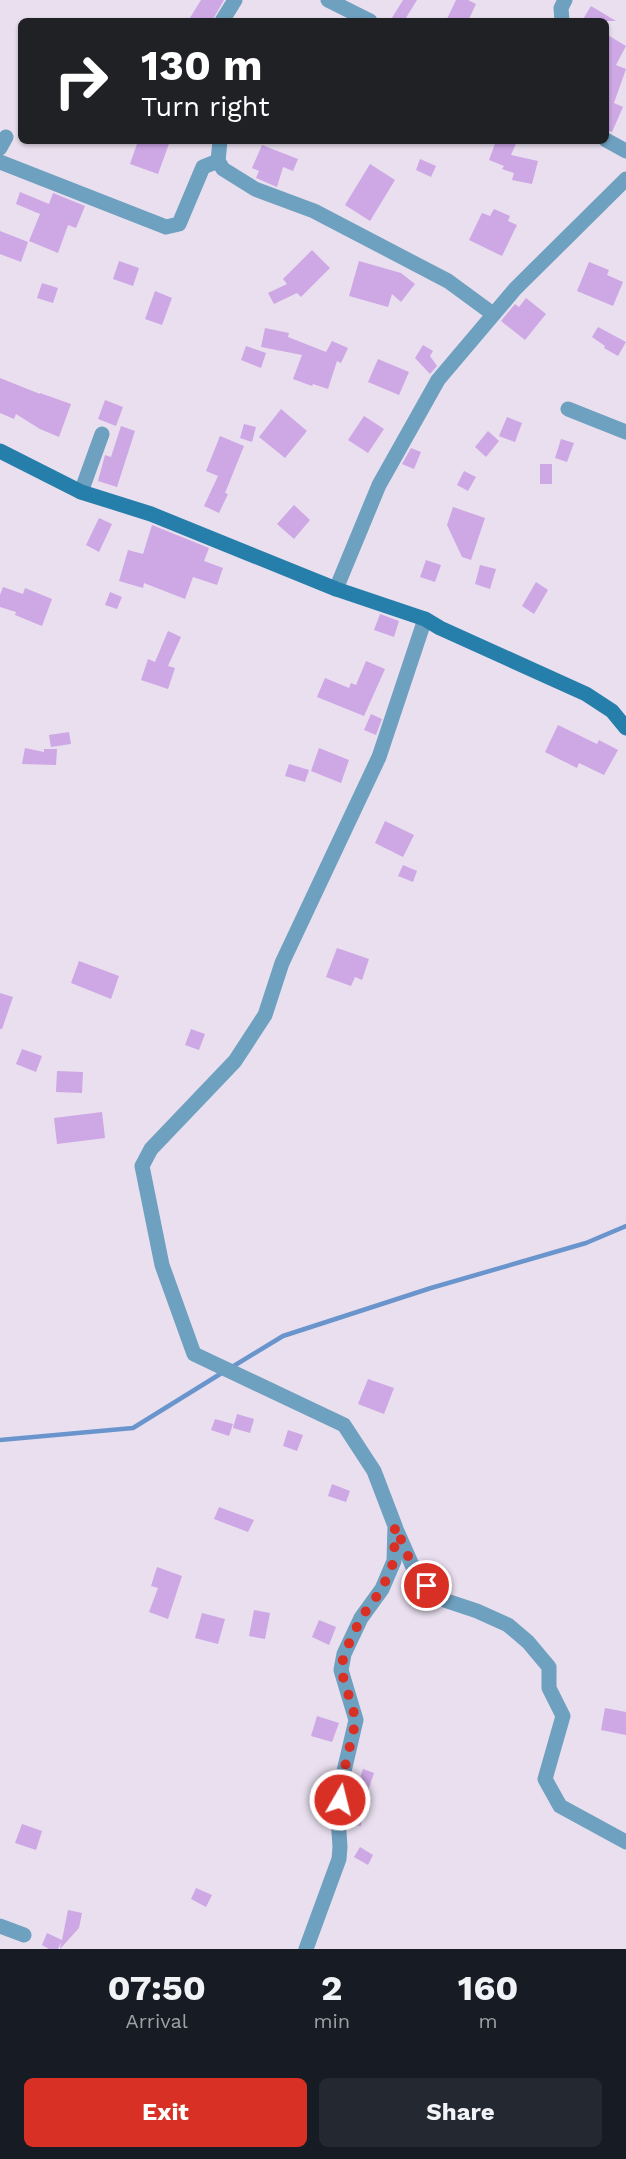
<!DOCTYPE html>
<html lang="en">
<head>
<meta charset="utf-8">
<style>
	body { margin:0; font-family:"Work Sans",sans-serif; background:#242831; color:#f1f3f6; height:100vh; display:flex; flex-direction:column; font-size:22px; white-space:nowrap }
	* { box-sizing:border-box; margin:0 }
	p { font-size:20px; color:#9ea1a6 }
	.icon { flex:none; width:33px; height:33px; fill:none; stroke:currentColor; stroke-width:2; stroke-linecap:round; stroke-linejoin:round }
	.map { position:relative; height:1949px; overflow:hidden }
	.sheet { display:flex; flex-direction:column; background:#171b24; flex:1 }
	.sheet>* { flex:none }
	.hud { position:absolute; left:18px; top:18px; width:591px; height:126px; border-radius:9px; box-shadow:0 2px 4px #0004; background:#202124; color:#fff; overflow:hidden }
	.pin { position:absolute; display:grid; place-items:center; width:51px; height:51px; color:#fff; margin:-26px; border:3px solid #fff; border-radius:50%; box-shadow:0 2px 6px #0007 }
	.me { position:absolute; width:66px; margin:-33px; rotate:8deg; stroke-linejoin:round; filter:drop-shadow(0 0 4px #0008) }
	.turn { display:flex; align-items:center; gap:21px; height:126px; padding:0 24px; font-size:27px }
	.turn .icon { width:78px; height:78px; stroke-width:2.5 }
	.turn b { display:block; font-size:42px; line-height:51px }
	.eta { display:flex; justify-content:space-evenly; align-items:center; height:102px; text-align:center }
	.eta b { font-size:36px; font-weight:700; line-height:42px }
	.button { display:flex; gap:12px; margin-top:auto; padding:12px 24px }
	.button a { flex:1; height:69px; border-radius:9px; background:#d93025; color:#fff; font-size:24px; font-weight:700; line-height:69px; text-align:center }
	.button a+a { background:#242831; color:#f1f3f6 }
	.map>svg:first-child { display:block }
</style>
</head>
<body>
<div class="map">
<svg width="626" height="1949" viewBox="0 0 626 1949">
	<rect width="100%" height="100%" fill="#e9dfef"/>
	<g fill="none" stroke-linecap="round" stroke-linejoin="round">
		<g stroke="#6a95cc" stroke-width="4.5">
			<path d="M232 1367 283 1336 431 1288 586 1243 626 1226"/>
			<path d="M0 1440 133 1428 225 1371"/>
		</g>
	</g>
	<g fill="#cea7e5">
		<path d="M201 0H224L212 21H188Z"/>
		<path d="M403 0H417L404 21H390Z"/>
		<path d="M456 0H468L476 4 468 21H446Z"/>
		<path d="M591 6 616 21H582Z"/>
		<path d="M606 34 626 46 616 65 626 69 614 103 623 107 612 132 606 130Z"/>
		<path d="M138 141H170L158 174 130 164Z"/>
		<path d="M496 141H517L511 155 538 161 532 184 512 180 514 173 502 169 504 166 489 160Z"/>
		<path d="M262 145 298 159 293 171 283 167 277 187 256 178 259 171 252 168Z"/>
		<path d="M420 159 436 166 431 177 416 170Z"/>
		<path d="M370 164 395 180 370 221 345 205Z"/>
		<path d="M20 192 49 204 53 193 85 206 76 228 68 225 58 253 29 241 40 214 16 204Z"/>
		<path d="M494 209 510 216 508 221 517 225 502 256 469 240 482 213 490 216Z"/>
		<path d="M0 231 28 242 21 262 0 254Z"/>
		<path d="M312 250 330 268 301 297 297 293 274 304 268 293 287 284 283 279Z"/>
		<path d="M119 261 139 268 133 286 113 279Z"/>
		<path d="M359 261 401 273 415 284 401 302 392 294 388 307 349 296Z"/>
		<path d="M589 262 609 270 607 275 623 282 613 306 577 291Z"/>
		<path d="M42 283 58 288 53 303 37 298Z"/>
		<path d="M155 291 172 298 162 325 145 319Z"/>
		<path d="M526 298 546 314 525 340 501 321 515 304 519 307Z"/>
		<path d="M598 327 626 342 618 356 604 348 605 346 592 337Z"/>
		<path d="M265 328 289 333 288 337 326 352 332 341 348 348 341 363 337 361 328 389 313 384 312 386 293 379 302 355 261 347Z"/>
		<path d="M423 345 433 351 430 356 437 366 430 374 415 358Z"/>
		<path d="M246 346 266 353 261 368 241 360Z"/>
		<path d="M378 359 409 372 399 395 368 382Z"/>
		<path d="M0 378 40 394V393L71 404 59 437 40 429 16 414 14 419 0 413Z"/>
		<path d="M105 400 123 407 116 426 98 419Z"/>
		<path d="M281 409 307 431 285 458 259 437Z"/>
		<path d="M364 416 384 429 368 453 348 440Z"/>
		<path d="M507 417 522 423 515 442 499 436Z"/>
		<path d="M244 424 256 427 252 442 240 438Z"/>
		<path d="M121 426 135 431 117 487 98 481 105 455 111 457Z"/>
		<path d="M488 431 499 441 486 457 475 447Z"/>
		<path d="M220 436 244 446 225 493 228 494 219 513 204 506 218 476 206 471Z"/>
		<path d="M561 439 574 443 567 462 555 458Z"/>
		<path d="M411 448 421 452 414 469 402 464Z"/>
		<rect x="540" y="464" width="12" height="20"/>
		<path d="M464 471 476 477 468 491 457 485Z"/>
		<path d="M294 505 310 520 294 539 277 524Z"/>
		<path d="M453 507 485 518 471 560 462 557 447 525Z"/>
		<path d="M99 518 112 524 99 552 86 545Z"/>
		<path d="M152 525 209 548 204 561 223 568 217 585 193 577 185 599 144 583 143 588 119 581 128 550 143 554Z"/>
		<path d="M426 560 441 565 435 582 420 577Z"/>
		<path d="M480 565 496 569 490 589 475 584Z"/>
		<path d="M536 582 548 590 534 614 522 606Z"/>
		<path d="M3 587 23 594 25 588 52 599 42 626 15 615 16 612 0 607V595Z"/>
		<path d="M110 592 122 597 117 609 105 605Z"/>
		<path d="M380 614 399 621 394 637 374 630Z"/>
		<path d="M168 631 181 637 168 666 175 668 168 689 141 680 148 659 155 662Z"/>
		<path d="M366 661 385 669 364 716 317 697 325 678 349 688 351 683 356 685Z"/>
		<path d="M371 714 382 719 376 735 364 730Z"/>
		<path d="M558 725 597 744 599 740 618 750 604 775 579 763 577 768 545 752Z"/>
		<path d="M69 732 71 744 51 747 49 735Z"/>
		<path d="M25 748 44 752V749H57L56 765 22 764Z"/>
		<path d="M319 748 349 760 341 783 311 771Z"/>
		<path d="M289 764 309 770 305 782 285 776Z"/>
		<path d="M385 821 414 835 403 857 375 843Z"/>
		<path d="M403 865 417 871 413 882 398 876Z"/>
		<path d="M337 948 369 959 362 980 355 977 351 986 326 977Z"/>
		<path d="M79 961 119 976 111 999 71 983Z"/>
		<path d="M0 993 13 997 2 1029H0Z"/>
		<path d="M191 1029 205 1034 199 1050 185 1045Z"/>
		<path d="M22 1049 42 1056 36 1072 16 1064Z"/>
		<path d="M57 1071 83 1072 82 1093 56 1092Z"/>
		<path d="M102 1112 105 1138 57 1144 54 1118Z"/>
		<path d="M368 1379 394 1388 384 1414 358 1404Z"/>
		<path d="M237 1414 254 1419 250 1433 233 1428Z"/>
		<path d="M215 1419 233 1424 229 1436 211 1430Z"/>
		<path d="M288 1430 303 1435 297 1451 283 1446Z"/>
		<path d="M332 1484 350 1491 346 1502 328 1496Z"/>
		<path d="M219 1507 254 1520 248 1532 214 1519Z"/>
		<path d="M157 1567 182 1576 168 1619 149 1612 158 1588 151 1586Z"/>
		<path d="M254 1610 270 1613 265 1639 249 1636Z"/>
		<path d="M202 1613 225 1619 218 1644 195 1638Z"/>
		<path d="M319 1620 336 1627 329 1645 312 1637Z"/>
		<path d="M605 1708 626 1712V1735L601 1730Z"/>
		<path d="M317 1716 339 1723 332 1742 311 1736Z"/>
		<path d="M363 1769 374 1773 362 1808 361 1826 348 1825 350 1796 354 1797Z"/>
		<path d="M22 1824 42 1831 36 1850 15 1843Z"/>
		<path d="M360 1847 373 1855 368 1865 354 1857Z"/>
		<path d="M196 1888 212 1895 206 1907 191 1899Z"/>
		<path d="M68 1910 82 1913 79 1928 60 1949 61 1942 58 1949H49L42 1945 47 1933 62 1940Z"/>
	</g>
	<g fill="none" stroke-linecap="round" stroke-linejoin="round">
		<g stroke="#6ea0bf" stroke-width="15">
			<path d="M328 0 370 21"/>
			<path d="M222 21 235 0"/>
			<path d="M562 21 561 8 565 0"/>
			<path d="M606 140 626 151"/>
			<path d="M220 141 218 161 223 169 255 189 314 211 448 281 493 314"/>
			<path d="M0 148 6 137"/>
			<path d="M0 162 166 227 179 224 203 167 218 161"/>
			<path d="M568 409 626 432"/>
			<path d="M81 492 102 434"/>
			<path d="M336 589 379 485 438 380 515 289 626 179"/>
			<path d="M396 1529 416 1574 438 1598 477 1611 508 1625 528 1642 549 1667V1688L563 1716 545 1779 560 1806 626 1842"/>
			<path d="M0 1926 24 1935"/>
			<path d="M306 1949 339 1859 340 1847 338 1817 341 1784 356 1720 341 1670 344 1654 361 1618 382 1589 394 1561 395 1526 374 1471 344 1425 194 1354 162 1265 142 1166 151 1149 235 1061 265 1015 282 963 379 757 425 619"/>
		</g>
		<path stroke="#267eab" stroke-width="15" d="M0 451 81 492 151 514 336 589 425 619 440 628 586 694 612 711 626 728"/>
	</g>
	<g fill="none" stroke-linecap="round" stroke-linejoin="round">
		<path stroke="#d93025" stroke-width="10" stroke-dasharray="0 18" d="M340 1800 341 1784 356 1720 341 1670 344 1654 361 1618 382 1589 394 1561 395 1526 416 1574 427 1586"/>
	</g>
</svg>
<div class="pin" style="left:427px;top:1586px;background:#d93025"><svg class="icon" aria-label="arrive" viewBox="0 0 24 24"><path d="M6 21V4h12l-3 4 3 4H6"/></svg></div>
<svg class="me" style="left:340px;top:1800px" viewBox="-20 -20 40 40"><circle r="17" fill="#d93025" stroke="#fff" stroke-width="3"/><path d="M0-11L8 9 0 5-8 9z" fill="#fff"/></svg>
<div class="hud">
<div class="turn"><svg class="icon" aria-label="right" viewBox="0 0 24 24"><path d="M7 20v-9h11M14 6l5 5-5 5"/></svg><div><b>130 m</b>Turn right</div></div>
</div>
</div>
<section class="sheet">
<div class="eta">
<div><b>07:50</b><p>Arrival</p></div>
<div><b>2</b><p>min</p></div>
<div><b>160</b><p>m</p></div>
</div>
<div class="button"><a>Exit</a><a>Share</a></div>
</section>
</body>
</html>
